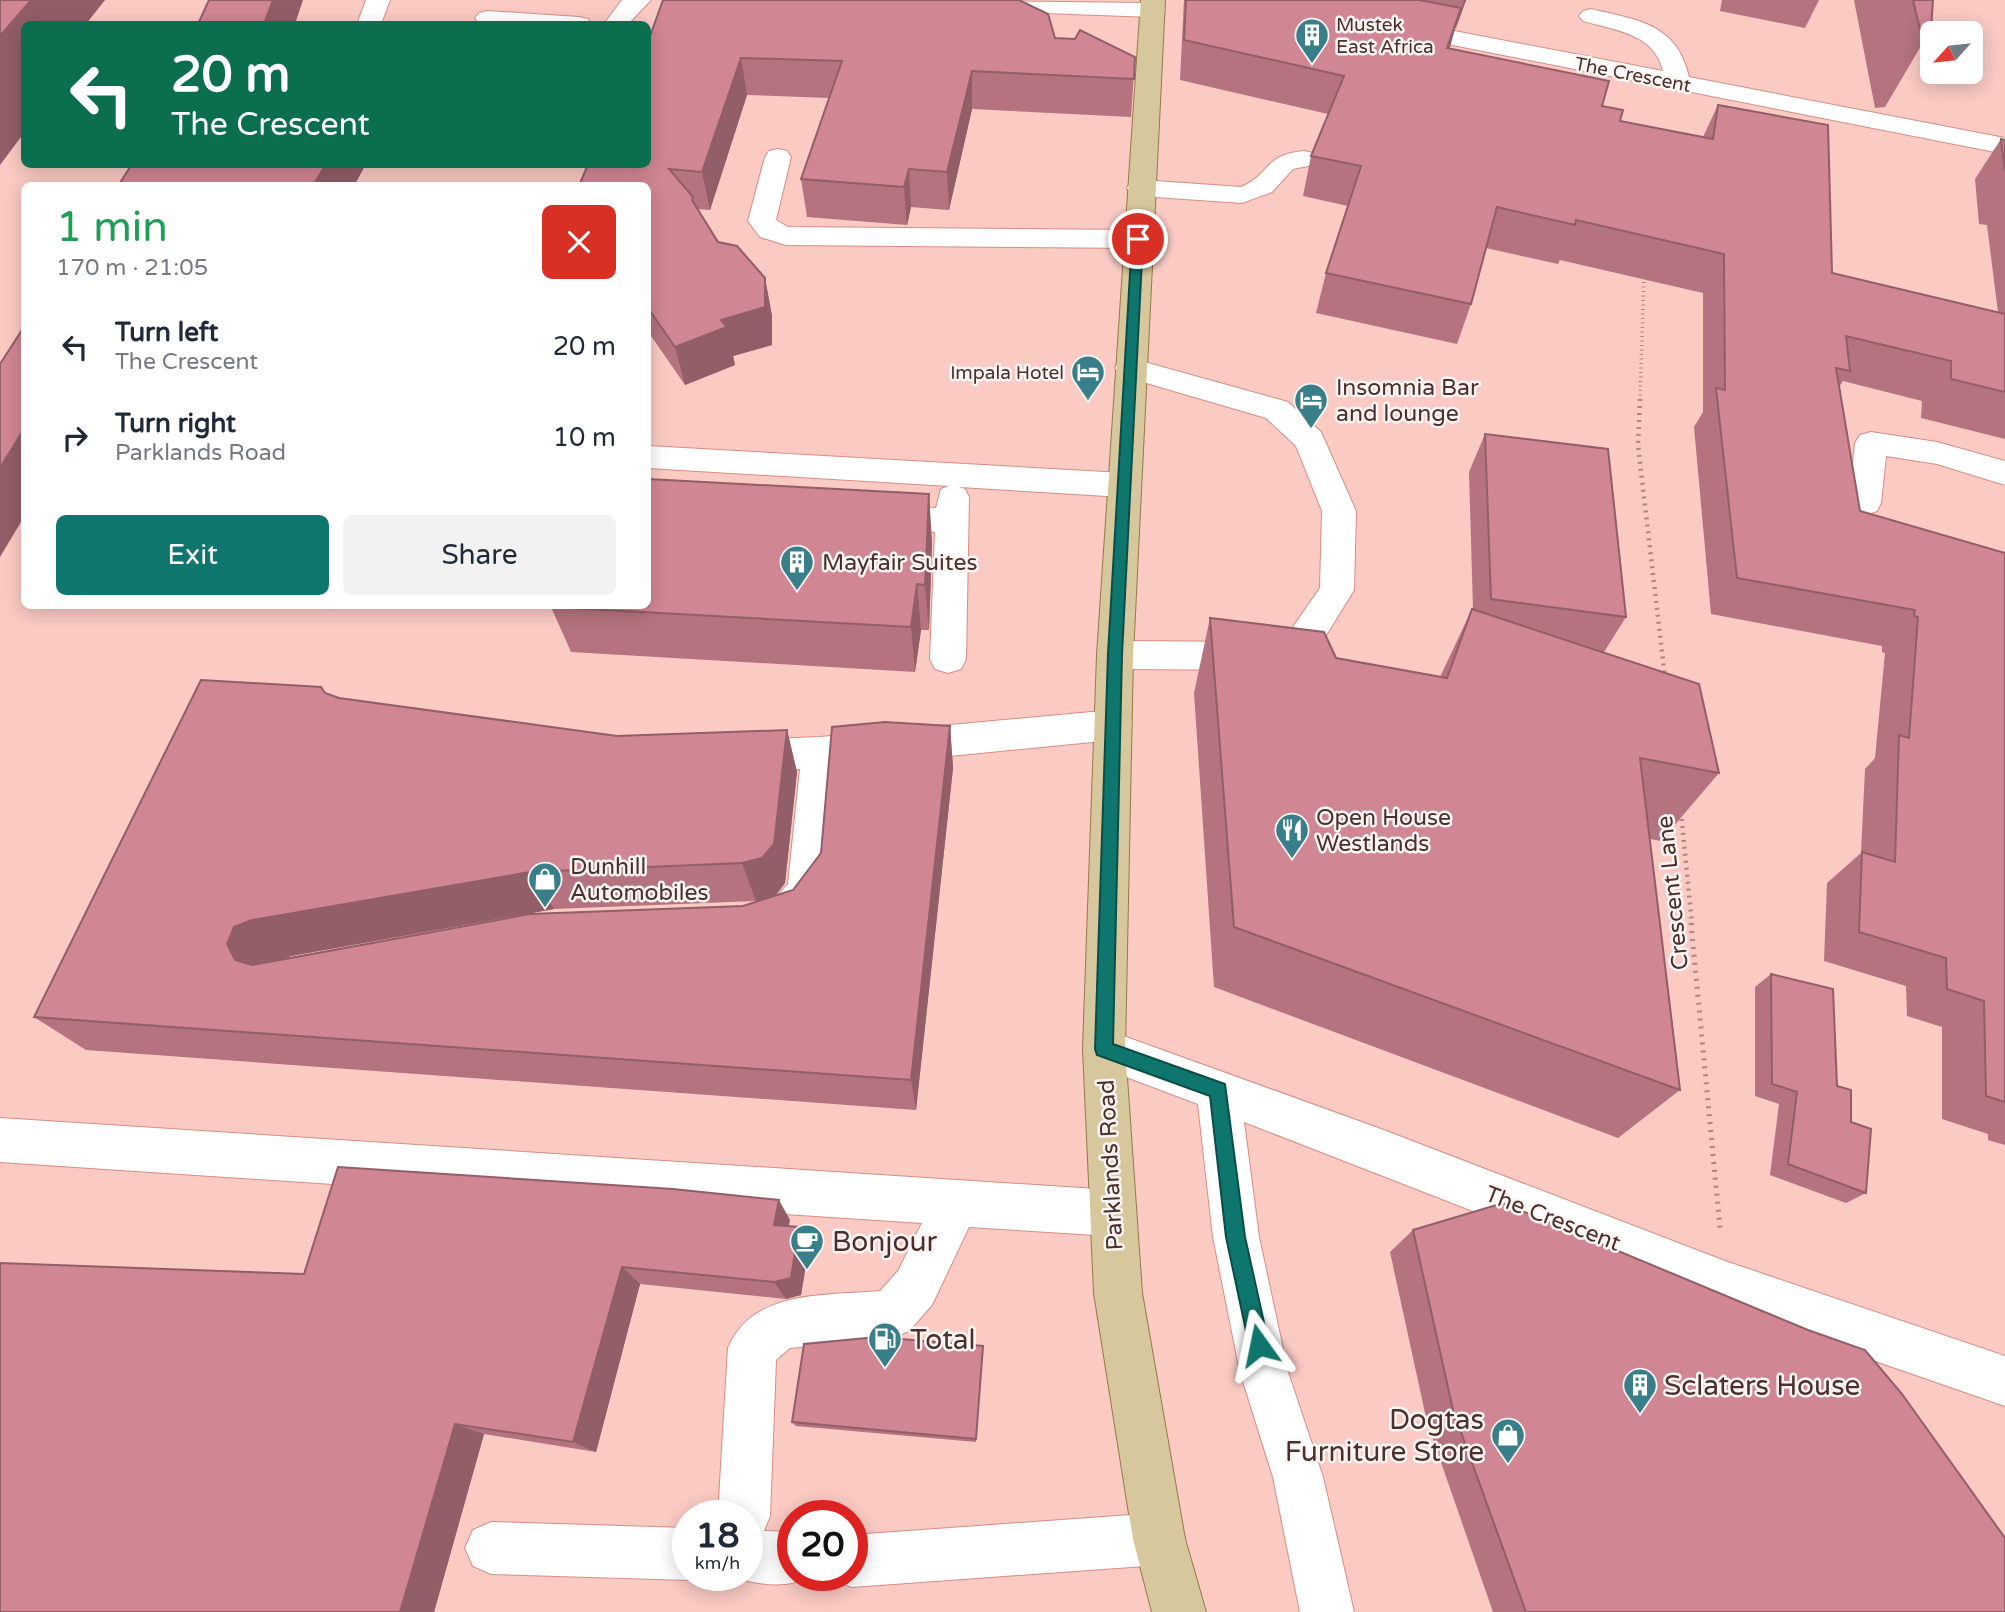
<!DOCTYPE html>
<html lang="en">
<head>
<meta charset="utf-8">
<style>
	body { margin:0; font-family:"Varela Round",sans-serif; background:#f2f2f3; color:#1f2937; height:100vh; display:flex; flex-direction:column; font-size:26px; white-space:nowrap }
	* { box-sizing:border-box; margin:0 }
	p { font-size:23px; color:#747a83 }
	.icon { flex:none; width:38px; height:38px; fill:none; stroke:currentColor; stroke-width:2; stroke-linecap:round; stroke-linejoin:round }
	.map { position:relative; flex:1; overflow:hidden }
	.sheet { position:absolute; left:21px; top:182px; width:630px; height:427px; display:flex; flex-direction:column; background:#fff; border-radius:10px; box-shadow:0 4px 18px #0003 }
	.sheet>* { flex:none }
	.guide { position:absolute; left:21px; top:21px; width:630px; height:147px; border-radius:10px; box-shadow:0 4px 18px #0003; background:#0b6e4f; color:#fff; overflow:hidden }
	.needle { width:46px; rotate:243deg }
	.fabs { position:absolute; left:1920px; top:21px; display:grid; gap:14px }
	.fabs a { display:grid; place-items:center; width:63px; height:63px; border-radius:10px; background:#fff; box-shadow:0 4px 18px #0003; font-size:35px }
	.speed { position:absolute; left:672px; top:1500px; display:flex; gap:14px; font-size:35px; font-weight:700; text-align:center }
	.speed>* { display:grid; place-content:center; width:91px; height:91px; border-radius:50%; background:#fff; box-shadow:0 4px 18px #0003; line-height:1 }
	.speed small { font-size:18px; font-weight:400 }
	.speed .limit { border:10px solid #d22; background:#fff; color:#111 }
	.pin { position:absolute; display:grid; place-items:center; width:60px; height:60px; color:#fff; margin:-30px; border:4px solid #fff; border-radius:50%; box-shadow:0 2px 7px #0007 }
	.me { position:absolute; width:77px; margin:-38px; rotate:348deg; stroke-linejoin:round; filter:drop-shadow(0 0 5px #0008) }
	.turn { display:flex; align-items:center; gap:24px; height:147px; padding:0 35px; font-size:32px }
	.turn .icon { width:91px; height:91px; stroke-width:2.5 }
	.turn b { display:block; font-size:49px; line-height:60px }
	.round { display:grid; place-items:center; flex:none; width:74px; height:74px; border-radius:10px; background:#f2f2f3 }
	.summary { display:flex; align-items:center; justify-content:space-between; height:119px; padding:0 35px }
	h1 { font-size:42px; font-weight:600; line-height:52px; color:#1e9e55 }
	.action { display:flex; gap:14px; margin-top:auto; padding:14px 35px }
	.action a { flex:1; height:80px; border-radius:10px; background:#0f766e; color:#fff; font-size:28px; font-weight:600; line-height:80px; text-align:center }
	.action a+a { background:#f2f2f3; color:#1f2937 }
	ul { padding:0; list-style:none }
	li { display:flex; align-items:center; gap:21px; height:91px; padding:0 35px }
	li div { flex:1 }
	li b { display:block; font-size:26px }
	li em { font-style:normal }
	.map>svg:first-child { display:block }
</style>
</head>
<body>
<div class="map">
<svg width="2005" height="1612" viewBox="0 0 2005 1612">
	<rect width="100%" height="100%" fill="#facac3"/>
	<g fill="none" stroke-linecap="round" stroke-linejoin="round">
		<g stroke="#d88d83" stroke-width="2">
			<g id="minor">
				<path d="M366 0H390L381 24H357Z"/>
				<path d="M622 0H651L628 24H604Z"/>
				<path d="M871 0 1153 3 1161 5 1165 10 1161 15 1153 17 883 7 875 5Z"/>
				<path d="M1591 9C1637 20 1677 23 1689 77L2005 138V154L1402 35 1393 33 1390 28 1393 23 1402 21 1663 71C1655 34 1615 30 1583 21L1579 16 1583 11Z"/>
				<path d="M487 11 579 17 588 19 591 24 479 23 475 18 479 13Z"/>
				<path d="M778 149 787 151 791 157 776 220 788 227 1138 230 1148 233 1152 239 1148 245 1138 248 786 245 760 237 748 221 765 157 769 151Z"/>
				<path d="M1304 151 1313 153 1317 159 1313 165 1293 169 1272 192 1242 203 1141 196 1131 194 1127 188 1131 182 1141 180 1241 187C1270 175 1264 154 1304 151Z"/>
				<path d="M1130 358 1288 402 1321 432 1356 511 1354 590 1317 650 1285 666 1272 670 1115 669 1102 665 1097 655 1102 645 1115 641 1268 642 1291 630 1320 588 1322 511 1296 446 1266 418 1119 375 1115 368 1119 361Z"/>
				<path d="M1871 432 1937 442 2005 461V485L1937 464 1886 456 1881 503 1877 511 1865 515 1853 511 1849 503 1855 443 1860 435Z"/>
				<path d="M648 446 1123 473 1135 477 1139 485 1135 493 1123 497 959 487 965 489 969 497 966 659 961 669 948 673 935 669 930 659 935 532 866 525 861 516 866 507 878 504 936 508 941 489 949 486 648 468Z"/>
				<path d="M1113 710 1126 714 1132 725 1126 736 1113 740 838 767 827 891C818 909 806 924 787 931L773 926 767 913 773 900 788 884 800 769 739 772 726 767 720 756 726 745 739 740 820 737Z"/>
				<path d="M1104 1029 1381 1129 1725 1261 2005 1356V1406L1725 1309 1244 1122 1259 1237 1288 1372 1323 1477 1354 1612H1300L1273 1477 1240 1372 1213 1237 1198 1104 1089 1063 1083 1049 1089 1035Z"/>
				<path d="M0 1118 1112 1190 1128 1197 1135 1213 1128 1229 1112 1236 969 1227 932 1305 909 1331 892 1338 790 1348 776 1360 770 1516 764 1531 793 1532V1575H812C790 1590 754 1585 730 1575H747V1516H718L728 1348C752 1289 827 1296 880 1291L898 1271 922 1223 0 1162Z"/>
				<path d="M1159 1513 1177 1521 1185 1539 1177 1557 1159 1565 852 1587 833 1580 832 1575H852V1535Z"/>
				<path d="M491 1522 688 1528V1575H700L688 1580 491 1574 473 1566 465 1548 473 1530Z"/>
			</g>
		</g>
		<g stroke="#967949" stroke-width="2">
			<path id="major" d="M1141 0H1165L1133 655 1125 1049 1142 1293 1185 1539 1206 1612H1152L1133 1539 1094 1293 1083 1049 1097 655Z"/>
		</g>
		<path stroke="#ae8680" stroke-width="3.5" stroke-dasharray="1 3.5" stroke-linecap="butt" d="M1640 400 1644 275"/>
		<g stroke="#ae8680" stroke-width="4.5" stroke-dasharray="2 5" stroke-linecap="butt">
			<path d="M1640 399 1638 445 1665 678"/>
			<path d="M1681 812 1692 925"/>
		</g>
		<path stroke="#ae8680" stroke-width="5" stroke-dasharray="2 6" stroke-linecap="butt" d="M1691 923 1720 1228"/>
		<use href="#minor" fill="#fff" fill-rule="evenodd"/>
		<use href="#major" fill="#d7c79c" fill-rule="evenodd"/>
	</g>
	<g fill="#b4737e">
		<path d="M1184 0H1466L1456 28H1455L1449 48 1602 106 1620 121 1703 137 1718 105 1832 273 1998 312 1987 225 1979 224 1975 179 2001 139 2005 140V439L1921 418 1922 401 1843 381 1839 387 1860 511 2005 553V1145L1988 1140V1134L1942 1119V1027L1907 1016 1906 986 1824 961 1827 883 1861 853 1865 769 1875 758 1885 653 1882 652V646L1711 614 1694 427 1703 412V293L1560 260 1558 264 1486 248 1471 304 1457 344 1316 313 1326 273 1348 206 1303 196 1311 156 1328 114 1180 80Z"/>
		<path d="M1722 0H1819L1805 28 1720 11Z"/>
		<path d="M1854 0H1933L1931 29 1885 107 1875 108Z"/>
		<path d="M1055 38 1135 57 1131 117 972 109 949 210 911 207 907 225 807 217 801 179 829 98 747 95 710 210 697 209 718 242 765 278 772 316V345L733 356 735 365 685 385 649 333 648 334V42Z"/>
		<path d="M1485 434 1626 617 1604 652H1601L1719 773 1661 841 1650 839 1680 1090 1618 1138 1214 987 1194 693 1210 618 1336 658 1440 677 1472 609H1473L1469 472Z"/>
		<path d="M932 541 929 630H921L915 672 571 652 551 607Z"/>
		<path d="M326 694 339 698 617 736 787 730 797 772 785 883 775 896 756 901 554 909 291 956 282 960 743 906 793 890 950 726 953 768 916 1110 86 1050 34 1017Z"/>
		<path d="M1771 974 1837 1086 1851 1122 1866 1193 1846 1203 1770 1175 1779 1104 1755 1096V987Z"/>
		<path d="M790 1220 788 1226 809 1246 801 1295 786 1299 640 1284 596 1452 484 1434 434 1612 304 1274Z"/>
		<path d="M1413 1230 2005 1612H1493L1427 1422 1390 1252Z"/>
		<path d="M983 1346 976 1442 796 1426 792 1422Z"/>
	</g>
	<g fill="#925e67">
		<path d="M31 0H105L86 24H24V133L0 165V36Z"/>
		<path d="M273 0H303L295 24H264Z"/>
		<path d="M1464 0H1466L1456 28Z"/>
		<path d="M1461 8 1450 47 1436 87 1447 48Z"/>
		<path d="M741 58 747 95 710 210 702 172Z"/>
		<path d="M972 71V109L949 210 947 172Z"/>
		<path d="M326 164H366L354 186H313Z"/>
		<path d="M909 169 911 207 907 225 904 187Z"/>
		<path d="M765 278 772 316V345L733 356 735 365 685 385 675 347 721 320Z"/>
		<path d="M24 429V517L0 557V468Z"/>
		<path d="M929 494 932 541 929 630 925 585Z"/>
		<path d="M917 584 921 630 915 672 911 627Z"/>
		<path d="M950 726 953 768 916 1110 911 1080Z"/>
		<path d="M787 730 797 772 785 883 775 896 756 901 742 863Z"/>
		<path d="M530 872 554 909 291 956 274 963 268 979 235 960 227 944 234 927 252 920Z"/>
		<path d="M779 1200 790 1220 785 1244 774 1225Z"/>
		<path d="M799 1227 809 1246 801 1295 786 1299 774 1282Z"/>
		<path d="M622 1267 640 1284 596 1452 573 1442Z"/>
		<path d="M455 1424 484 1434 434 1612H400Z"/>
	</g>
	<g fill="#d18693" stroke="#925e67" stroke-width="2">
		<path d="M0 0H31L0 36Z"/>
		<path d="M209 0H273L264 24H198Z"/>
		<path d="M663 0H1019L1048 14 1055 38 1075 39 1080 30 1135 57 1134 79 972 71 947 172 909 169 904 187 801 179 842 61 741 58 702 172 669 169 693 197 692 200 718 242 737 246 765 278V307L721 320 727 327 675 347 648 308V186H579L588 164H648V42Z"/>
		<path d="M1186 0H1419L1461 8 1447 48 1609 81 1602 106 1623 110 1620 121 1713 139 1718 105 1828 125 1832 273 2005 314V392L1951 379V361L1846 336 1850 371 1836 368 1860 511 2005 553V1102L1986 1096 1984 1001 1947 989 1946 958 1859 932 1862 852 1895 862 1899 735 1909 738 1918 617 1914 616 1915 610 1737 578 1716 388 1725 390 1724 254 1576 220 1575 225 1497 207 1471 304 1326 273 1361 166 1311 156 1344 76 1184 40Z"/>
		<path d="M1913 0H1933L1931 29H1920Z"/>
		<path d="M2001 139 2005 140V171Z"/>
		<path d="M132 164H326L313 186H118Z"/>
		<path d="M24 327V429L0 468V364Z"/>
		<path d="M1485 434 1608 449 1626 617 1491 599Z"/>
		<path d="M648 479 929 494 925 585 917 584 911 627 551 607V606H648Z"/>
		<path d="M1472 609 1699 684 1719 773 1640 758 1680 1090 1234 927 1210 618 1324 632 1336 658 1447 678Z"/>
		<path d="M201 680 321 687 325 693 339 698 617 736 787 730 774 844 762 858 742 863 530 872 252 920 234 927 227 944 235 960 252 965 530 914 743 906 793 890 821 853 832 727 885 722 950 726 911 1080 34 1017Z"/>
		<path d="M1771 974 1833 989 1837 1086 1851 1090V1122L1871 1129 1866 1193 1788 1164 1797 1092 1772 1084Z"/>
		<path d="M338 1167 673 1189 779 1200 774 1225 799 1227 791 1278 774 1282 622 1267 573 1442 455 1424 400 1612H0V1263L304 1274Z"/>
		<path d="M1503 1203 1808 1330 1865 1350 1902 1394 2005 1538V1612H1526L1453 1410 1413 1230Z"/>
		<path d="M877 1337 983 1346 976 1439 792 1422 804 1344Z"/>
	</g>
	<path fill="#0f766e" stroke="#0a4d48" stroke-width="2" d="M1138 235 1143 239 1122 654 1113 1044 1225 1084 1245 1237 1269 1345 1266 1352 1259 1355 1252 1352 1249 1345 1226 1237 1210 1096 1097 1055 1095 1049 1108 654 1132 239Z"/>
	<defs>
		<g id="building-pin" transform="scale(1.75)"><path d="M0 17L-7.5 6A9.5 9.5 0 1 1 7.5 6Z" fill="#387f8a" stroke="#fef6f5"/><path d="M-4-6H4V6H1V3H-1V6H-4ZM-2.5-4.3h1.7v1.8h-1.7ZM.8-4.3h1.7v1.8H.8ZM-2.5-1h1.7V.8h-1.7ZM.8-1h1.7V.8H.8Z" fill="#fff"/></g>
		<g id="hotel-pin" transform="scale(1.75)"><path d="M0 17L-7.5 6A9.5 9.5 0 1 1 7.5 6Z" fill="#387f8a" stroke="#fef6f5"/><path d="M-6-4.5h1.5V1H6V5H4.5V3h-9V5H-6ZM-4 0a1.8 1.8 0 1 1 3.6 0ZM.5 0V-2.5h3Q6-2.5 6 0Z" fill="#fff"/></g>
		<g id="restaurant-pin" transform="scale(1.75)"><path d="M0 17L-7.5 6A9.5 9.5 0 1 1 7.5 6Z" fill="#387f8a" stroke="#fef6f5"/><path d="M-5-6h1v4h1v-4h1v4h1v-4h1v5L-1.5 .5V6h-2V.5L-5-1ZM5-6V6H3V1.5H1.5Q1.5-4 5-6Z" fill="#fff"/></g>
		<g id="shop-pin" transform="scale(1.75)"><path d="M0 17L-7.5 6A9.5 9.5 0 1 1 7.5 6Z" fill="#387f8a" stroke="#fef6f5"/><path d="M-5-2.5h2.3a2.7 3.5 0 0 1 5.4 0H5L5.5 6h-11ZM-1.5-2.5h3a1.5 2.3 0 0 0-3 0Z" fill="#fff"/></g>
		<g id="cafe-pin" transform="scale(1.75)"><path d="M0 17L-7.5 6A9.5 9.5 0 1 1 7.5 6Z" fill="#387f8a" stroke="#fef6f5"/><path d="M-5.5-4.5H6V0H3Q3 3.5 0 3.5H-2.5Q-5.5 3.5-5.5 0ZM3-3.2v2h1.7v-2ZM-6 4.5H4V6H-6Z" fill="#fff"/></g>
		<g id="fuel-pin" transform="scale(1.75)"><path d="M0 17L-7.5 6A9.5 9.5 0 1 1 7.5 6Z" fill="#387f8a" stroke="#fef6f5"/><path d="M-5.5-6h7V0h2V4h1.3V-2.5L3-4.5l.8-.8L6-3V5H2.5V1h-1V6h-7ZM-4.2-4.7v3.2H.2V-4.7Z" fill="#fff"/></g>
	</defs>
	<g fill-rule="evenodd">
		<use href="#building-pin" x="1312" y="35"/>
		<use href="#hotel-pin" x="1088" y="372"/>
		<use href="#hotel-pin" x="1311" y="400"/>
		<use href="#building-pin" x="797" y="562"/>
		<use href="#restaurant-pin" x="1292" y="830"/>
		<use href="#shop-pin" x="545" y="879"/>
		<use href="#cafe-pin" x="807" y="1241"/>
		<use href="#fuel-pin" x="885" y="1339"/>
		<use href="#building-pin" x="1640" y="1385"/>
		<use href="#shop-pin" x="1508" y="1435"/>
	</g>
	<g text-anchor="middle" stroke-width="5" stroke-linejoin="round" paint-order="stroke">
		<g font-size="19" fill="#4d2e2a" stroke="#fef6f5" text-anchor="start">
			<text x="1336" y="31">Mustek<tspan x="1336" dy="22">East Africa</tspan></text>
			<text x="1064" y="379" text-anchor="end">Impala Hotel</text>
		</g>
		<g font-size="19" fill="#4d2e2a" stroke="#fef6f5">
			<text transform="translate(1633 74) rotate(11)" y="7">The Crescent</text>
		</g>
		<g font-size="23" fill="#4d2e2a" stroke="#fef6f5" text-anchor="start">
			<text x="1336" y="395">Insomnia Bar<tspan x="1336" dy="26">and lounge</tspan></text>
			<text x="822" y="570">Mayfair Suites</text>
			<text x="1316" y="825">Open House<tspan x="1316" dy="26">Westlands</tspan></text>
			<text x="570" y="874">Dunhill<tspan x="570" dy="26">Automobiles</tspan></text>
		</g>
		<g font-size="23" fill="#4d2e2a" stroke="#fef6f5">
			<text transform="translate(1672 893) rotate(-96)" y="8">Crescent Lane</text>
			<text transform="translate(1110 1165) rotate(-93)" y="8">Parklands Road</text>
			<text transform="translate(1553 1218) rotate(21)" y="8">The Crescent</text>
		</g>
		<g font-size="28" fill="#4d2e2a" stroke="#fef6f5" text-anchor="start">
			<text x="832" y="1251">Bonjour</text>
			<text x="910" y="1349">Total</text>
			<text x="1664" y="1395">Sclaters House</text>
			<text x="1484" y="1429" text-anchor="end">Dogtas<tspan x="1484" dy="32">Furniture Store</tspan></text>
		</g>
	</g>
</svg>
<div class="fabs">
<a><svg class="needle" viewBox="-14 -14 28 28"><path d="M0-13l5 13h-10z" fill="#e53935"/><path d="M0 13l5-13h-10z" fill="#747a83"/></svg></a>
</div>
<div class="speed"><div>18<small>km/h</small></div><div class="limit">20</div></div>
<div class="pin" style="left:1138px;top:239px;background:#d93025"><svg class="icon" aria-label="arrive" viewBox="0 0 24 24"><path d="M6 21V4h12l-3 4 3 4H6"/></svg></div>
<svg class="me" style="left:1259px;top:1345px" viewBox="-20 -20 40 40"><path d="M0-17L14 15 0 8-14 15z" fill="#0f766e" stroke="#fff" stroke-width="4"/></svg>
<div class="guide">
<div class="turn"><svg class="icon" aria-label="left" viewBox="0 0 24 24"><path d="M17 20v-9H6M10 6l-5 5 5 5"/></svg><div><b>20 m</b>The Crescent</div></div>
</div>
<section class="sheet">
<div class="summary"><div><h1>1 min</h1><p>170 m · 21:05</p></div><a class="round" style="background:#d93025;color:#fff"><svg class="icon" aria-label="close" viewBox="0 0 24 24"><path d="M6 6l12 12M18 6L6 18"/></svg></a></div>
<ul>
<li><svg class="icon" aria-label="left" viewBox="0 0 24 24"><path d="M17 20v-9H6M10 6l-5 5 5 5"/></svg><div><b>Turn left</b><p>The Crescent</p></div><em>20 m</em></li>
<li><svg class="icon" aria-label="right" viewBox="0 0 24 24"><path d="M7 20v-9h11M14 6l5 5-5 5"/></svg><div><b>Turn right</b><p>Parklands Road</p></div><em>10 m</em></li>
</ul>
<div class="action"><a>Exit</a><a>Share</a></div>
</section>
</div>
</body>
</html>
